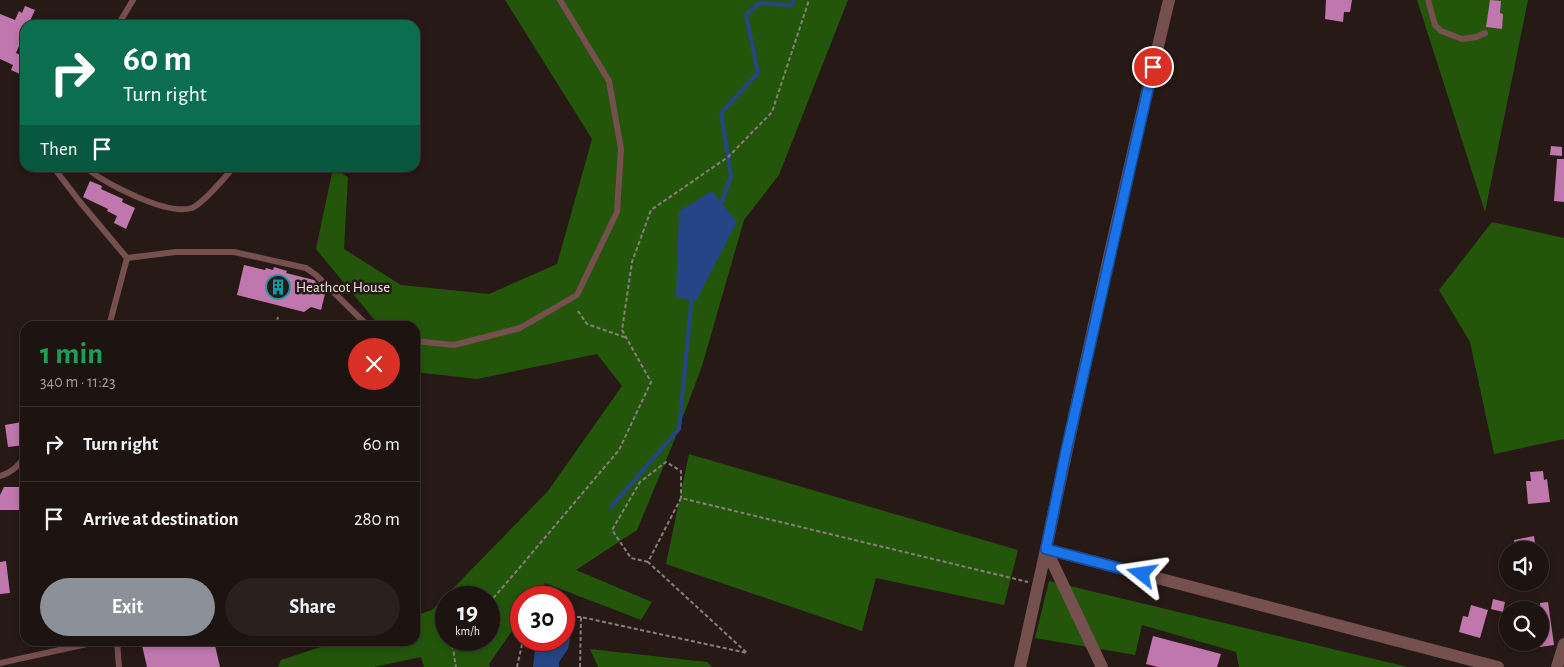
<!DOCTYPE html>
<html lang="en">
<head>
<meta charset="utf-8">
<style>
	body { margin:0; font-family:"Alegreya Sans",sans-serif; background:#2a201e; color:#f1f3f6; height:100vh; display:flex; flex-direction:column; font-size:19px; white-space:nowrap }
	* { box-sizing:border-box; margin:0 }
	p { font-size:16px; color:#a09e9f }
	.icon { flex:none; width:28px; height:28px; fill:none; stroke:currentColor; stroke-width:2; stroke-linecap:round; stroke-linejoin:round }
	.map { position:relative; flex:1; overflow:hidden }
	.side { position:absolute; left:20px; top:321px; width:400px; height:325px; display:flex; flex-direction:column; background:#1d1310; border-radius:15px; box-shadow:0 2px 8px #0003,0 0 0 1px #3b3230 }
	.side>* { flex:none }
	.banner { position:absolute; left:20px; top:20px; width:400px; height:152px; border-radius:15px; box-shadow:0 2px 8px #0003,0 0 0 1px #3b3230; background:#0b6e4f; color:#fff; overflow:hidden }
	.controls { position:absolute; left:1499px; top:541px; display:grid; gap:10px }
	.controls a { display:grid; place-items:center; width:50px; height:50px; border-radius:50%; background:#1d1310; box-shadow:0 2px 8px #0003,0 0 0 1px #3b3230; font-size:25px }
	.speed { position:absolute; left:435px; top:586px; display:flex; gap:10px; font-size:25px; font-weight:700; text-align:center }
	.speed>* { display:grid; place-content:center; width:65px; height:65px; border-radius:50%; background:#1d1310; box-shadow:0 2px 8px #0003,0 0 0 1px #3b3230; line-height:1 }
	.speed small { font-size:12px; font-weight:400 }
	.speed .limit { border:8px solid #d22; background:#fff; color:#111 }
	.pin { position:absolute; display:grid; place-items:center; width:42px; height:42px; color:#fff; margin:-21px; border:2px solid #fff; border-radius:50%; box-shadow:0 1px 5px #0007 }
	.me { position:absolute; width:55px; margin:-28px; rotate:285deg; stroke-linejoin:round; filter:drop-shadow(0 0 4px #0008) }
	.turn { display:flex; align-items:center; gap:18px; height:105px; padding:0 20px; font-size:22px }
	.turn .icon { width:65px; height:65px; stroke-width:2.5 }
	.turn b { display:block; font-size:35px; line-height:42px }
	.then { display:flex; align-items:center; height:48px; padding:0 20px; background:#0003; gap:10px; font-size:19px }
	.round { display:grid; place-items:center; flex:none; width:52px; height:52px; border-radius:26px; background:#2a201e }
	.summary { display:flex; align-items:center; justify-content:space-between; height:85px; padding:0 20px }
	h1 { font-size:30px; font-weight:700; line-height:38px; color:#1e9e55 }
	.action { display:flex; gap:10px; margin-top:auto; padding:10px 20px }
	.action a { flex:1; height:58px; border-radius:30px; background:#8c9099; color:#fff; font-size:20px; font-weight:700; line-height:58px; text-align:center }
	.action a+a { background:#2a201e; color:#f1f3f6 }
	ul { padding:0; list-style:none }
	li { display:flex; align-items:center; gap:15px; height:75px; padding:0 20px; border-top:1px solid #3b3230 }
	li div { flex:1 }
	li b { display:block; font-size:19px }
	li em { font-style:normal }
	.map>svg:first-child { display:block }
</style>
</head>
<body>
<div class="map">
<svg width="1564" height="667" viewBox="0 0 1564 667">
	<rect width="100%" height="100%" fill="#271915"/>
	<g fill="#23560b" fill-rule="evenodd">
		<path d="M505 0H848L779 175 744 220 702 366 672 446 637 530 576 570 652 602 641 620 545 583 535 597 521 598V618L489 664 490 667H424L421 657 374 667H278L281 660 339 641H415V616L432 610 548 491 622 386 597 354 477 379 415 372V326H376L378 324 316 249 333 168 348 177 344 249 401 285 489 294 557 264 592 139ZM446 598H489V640H446Z"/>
		<path d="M1417 0H1528L1485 212Z"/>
		<path d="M1492 222 1564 238V439L1494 454 1470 342 1439 290Z"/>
		<path d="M689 454 1018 550 1004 605 876 578 862 631 666 564Z"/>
		<path d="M1049 581 1408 667H1239L1236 652 1142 625 1135 655 1035 638Z"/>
		<path d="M590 649 707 662 712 667H598Z"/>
	</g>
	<g fill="#254586">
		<path d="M712 191 737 222 696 301 676 297 679 211Z"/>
		<path d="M564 637 570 638 568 649 559 662V667H533L536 640H564Z"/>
	</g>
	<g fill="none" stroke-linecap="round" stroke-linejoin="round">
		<g stroke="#254586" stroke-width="4">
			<path d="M720 206 731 176 721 113 758 73 746 15 759 3 792 5 794 0"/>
			<path d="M611 507 679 429 692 296"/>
		</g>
	</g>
	<g fill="#c077ae">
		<path d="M1326 0H1352L1350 12H1344L1343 22 1325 19Z"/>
		<path d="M1490 0 1501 1 1500 13 1503 14 1502 29 1486 27Z"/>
		<path d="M25 6 35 10 28 25H25V32L16 53 25 57V68L22 75 11 70 13 65 0 59V14L15 20 19 11 22 13Z"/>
		<path d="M1551 146 1562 147V156L1550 155Z"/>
		<path d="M1557 159H1564V202L1554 201Z"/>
		<path d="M90 181 102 186 101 189 123 199 122 202 135 208 126 229 114 223 117 216 107 211 108 209 83 197Z"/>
		<path d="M244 265 265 270 266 268 273 270 274 267 287 271 286 273 314 280 319 285 317 292 325 294 321 310 311 307 304 312 237 295Z"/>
		<path d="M22 422 25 445 8 447 5 425Z"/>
		<path d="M1543 471 1544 480 1547 479 1550 502 1528 504 1526 481H1531L1530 472Z"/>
		<path d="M4 487H25V510H0V495Z"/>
		<path d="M1534 536 1536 550H1515L1514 540Z"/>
		<path d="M6 561 10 593 0 594V562Z"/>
		<path d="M1493 599 1505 602 1503 612 1491 609Z"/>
		<path d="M1548 602 1554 645 1540 647V603Z"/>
		<path d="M1471 605 1488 610 1480 638 1459 632 1463 616 1468 617Z"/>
		<path d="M1153 636 1221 654 1217 667H1158L1146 664Z"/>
		<path d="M141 641H214L220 667H147Z"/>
	</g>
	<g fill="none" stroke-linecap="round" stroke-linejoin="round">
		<g stroke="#8a7e7b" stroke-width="2" stroke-dasharray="4 2.5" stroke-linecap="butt">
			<path d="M578 311 587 324 627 338"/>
			<path d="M276 326 278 317"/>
			<path d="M648 562 631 558 612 530 640 482 666 462 681 471V498"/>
			<path d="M489 603 515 573 619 450 651 382 622 330 632 262 651 210 728 157 772 112 809 0"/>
			<path d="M564 617H581"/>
			<path d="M455 640 452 643 456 667"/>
			<path d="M517 667 523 640"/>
			<path d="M580 667 581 617 747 653 648 562 681 498 1028 582"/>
		</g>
		<g stroke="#764f4f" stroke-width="6">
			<path d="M1428 0 1435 25 1441 31 1462 39 1476 37 1485 33"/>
			<path d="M118 25 133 0"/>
			<path d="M54 168 80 202 127 258 176 252H234L306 268 316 275 368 326"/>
			<path d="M86 168C105 183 166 216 192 208 204 203 224 178 233 168"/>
			<path d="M109 326 127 258"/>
			<path d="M415 341 454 345 520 328 577 295 617 212 621 149 609 81 560 0"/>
			<path d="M0 476C11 473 19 466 25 456"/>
			<path d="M117 641 119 667"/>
			<path d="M0 663 96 642 106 641"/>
		</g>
		<g stroke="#764f4f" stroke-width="12">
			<path d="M1169 0C1125 182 1084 365 1046 549L1498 667"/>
			<path d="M1046 549 1102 667"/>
			<path d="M1020 667 1046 549"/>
			<path d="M1557 667 1564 644"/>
		</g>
	</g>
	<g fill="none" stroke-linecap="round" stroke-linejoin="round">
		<g stroke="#114b97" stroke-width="12">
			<path id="route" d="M1142 574 1046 549 1065 456 1153 67"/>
		</g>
		<use href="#route" stroke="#1a73e8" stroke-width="9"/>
	</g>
	<defs>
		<g id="building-ring" transform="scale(1.25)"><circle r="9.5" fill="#271915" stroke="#0f9aa8" stroke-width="1.5"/><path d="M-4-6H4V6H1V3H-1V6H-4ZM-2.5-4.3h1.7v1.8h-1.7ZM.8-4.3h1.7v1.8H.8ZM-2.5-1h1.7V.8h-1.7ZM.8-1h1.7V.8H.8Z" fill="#0f9aa8"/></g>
	</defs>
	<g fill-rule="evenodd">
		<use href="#building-ring" x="278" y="287"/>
	</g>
	<g text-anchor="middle" stroke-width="5" stroke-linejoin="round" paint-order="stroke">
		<g font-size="15" fill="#efe5e2" stroke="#271915" text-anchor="start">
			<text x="296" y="292">Heathcot House</text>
		</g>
	</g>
</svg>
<div class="controls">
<a><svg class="icon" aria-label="sound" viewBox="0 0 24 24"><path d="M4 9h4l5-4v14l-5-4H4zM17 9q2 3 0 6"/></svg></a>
<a><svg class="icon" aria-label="search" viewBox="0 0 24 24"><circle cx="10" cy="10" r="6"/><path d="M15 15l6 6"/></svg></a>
</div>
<div class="speed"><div>19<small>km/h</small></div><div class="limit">30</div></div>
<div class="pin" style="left:1153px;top:67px;background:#d93025"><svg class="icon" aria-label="arrive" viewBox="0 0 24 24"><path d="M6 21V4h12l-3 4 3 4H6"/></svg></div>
<svg class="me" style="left:1142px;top:574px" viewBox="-20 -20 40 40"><path d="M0-17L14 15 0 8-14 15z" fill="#1a73e8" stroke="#fff" stroke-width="4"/></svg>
<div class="banner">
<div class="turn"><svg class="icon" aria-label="right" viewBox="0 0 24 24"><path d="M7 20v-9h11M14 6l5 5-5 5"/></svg><div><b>60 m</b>Turn right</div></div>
<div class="then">Then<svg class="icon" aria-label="arrive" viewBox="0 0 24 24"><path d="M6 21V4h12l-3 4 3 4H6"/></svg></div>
</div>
<section class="side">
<div class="summary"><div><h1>1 min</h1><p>340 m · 11:23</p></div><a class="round" style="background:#d93025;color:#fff"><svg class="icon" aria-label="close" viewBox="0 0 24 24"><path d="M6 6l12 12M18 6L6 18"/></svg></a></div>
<ul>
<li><svg class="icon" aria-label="right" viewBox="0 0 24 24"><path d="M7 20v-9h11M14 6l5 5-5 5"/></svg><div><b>Turn right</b></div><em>60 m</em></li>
<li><svg class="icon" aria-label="arrive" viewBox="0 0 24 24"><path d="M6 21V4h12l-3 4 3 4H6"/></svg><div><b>Arrive at destination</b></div><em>280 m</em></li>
</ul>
<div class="action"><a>Exit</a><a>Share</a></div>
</section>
</div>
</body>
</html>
